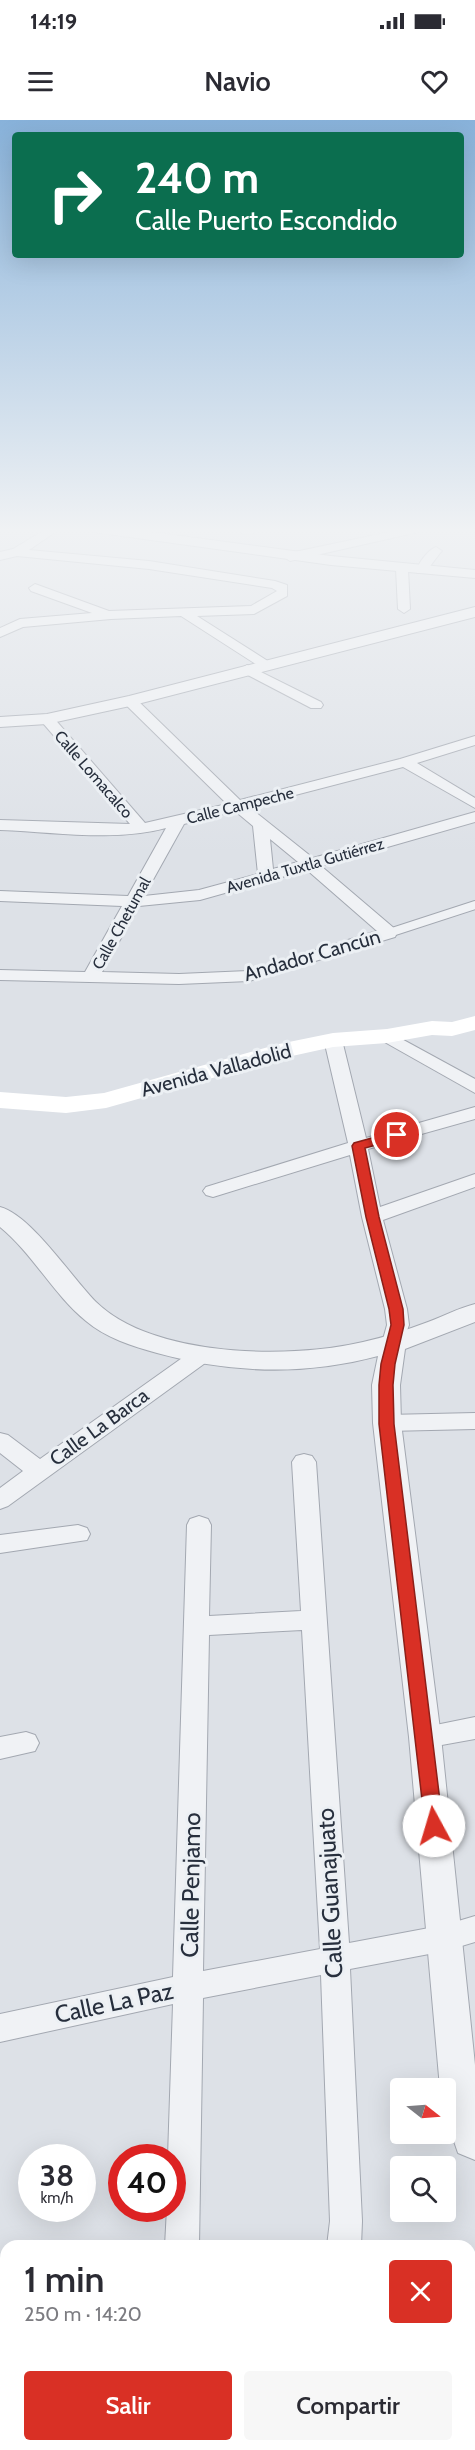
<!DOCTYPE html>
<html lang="es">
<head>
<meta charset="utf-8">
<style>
	body { margin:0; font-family:Cabin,sans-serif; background:#f7f7f7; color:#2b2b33; height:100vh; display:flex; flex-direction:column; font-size:22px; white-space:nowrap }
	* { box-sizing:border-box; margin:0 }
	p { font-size:20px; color:#7c7c81 }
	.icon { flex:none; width:33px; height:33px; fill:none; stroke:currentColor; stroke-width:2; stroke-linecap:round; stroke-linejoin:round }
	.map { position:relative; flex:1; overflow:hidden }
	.details { position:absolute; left:0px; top:2120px; width:476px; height:212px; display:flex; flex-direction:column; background:#fff; border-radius:18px 18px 0 0; box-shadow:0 6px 24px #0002 }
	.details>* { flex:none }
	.hud { position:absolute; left:12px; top:12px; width:452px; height:126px; border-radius:6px; box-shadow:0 6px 24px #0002; background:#0b6e4f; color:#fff; overflow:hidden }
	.needle { width:39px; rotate:107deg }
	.tools { position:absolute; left:390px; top:1958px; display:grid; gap:12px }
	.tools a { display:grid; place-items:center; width:66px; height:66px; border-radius:6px; background:#fff; box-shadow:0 6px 24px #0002; font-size:30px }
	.speed { position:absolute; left:18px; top:2024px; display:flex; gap:12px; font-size:30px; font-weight:700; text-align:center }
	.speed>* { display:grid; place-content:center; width:78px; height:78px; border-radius:50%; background:#fff; box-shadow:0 6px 24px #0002; line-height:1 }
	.speed small { font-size:15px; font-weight:400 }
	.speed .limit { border:9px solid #d22; background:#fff; color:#111 }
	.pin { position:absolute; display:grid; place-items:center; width:51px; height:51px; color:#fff; margin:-26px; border:3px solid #fff; border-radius:50%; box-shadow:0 2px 6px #0007 }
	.me { position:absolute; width:66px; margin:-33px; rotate:354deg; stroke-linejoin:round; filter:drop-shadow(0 0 4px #0008) }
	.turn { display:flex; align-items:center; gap:21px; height:126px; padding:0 24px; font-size:27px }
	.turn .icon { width:78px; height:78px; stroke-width:2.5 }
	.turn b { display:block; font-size:42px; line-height:51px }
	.round { display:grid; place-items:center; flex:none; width:63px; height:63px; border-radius:6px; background:#f7f7f7 }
	.head { display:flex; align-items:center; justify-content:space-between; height:102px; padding:0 24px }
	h1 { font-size:36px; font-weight:600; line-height:45px }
	.button { display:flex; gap:12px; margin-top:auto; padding:12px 24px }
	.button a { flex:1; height:69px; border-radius:6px; background:#d93025; color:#fff; font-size:24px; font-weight:600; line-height:69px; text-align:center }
	.button a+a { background:#f7f7f7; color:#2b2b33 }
	.status { display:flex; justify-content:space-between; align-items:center; height:42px; padding:0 30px; background:#fff; direction:ltr }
	.status svg { height:16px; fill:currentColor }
	header { display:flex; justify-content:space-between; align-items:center; height:78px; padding:0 24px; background:#fff; font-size:27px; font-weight:600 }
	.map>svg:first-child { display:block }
</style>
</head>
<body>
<div class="status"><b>14:19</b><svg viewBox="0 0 49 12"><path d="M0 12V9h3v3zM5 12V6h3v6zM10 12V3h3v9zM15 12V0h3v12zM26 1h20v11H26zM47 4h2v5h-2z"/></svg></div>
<header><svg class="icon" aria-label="menu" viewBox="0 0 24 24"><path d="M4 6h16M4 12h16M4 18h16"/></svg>Navio<svg class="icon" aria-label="heart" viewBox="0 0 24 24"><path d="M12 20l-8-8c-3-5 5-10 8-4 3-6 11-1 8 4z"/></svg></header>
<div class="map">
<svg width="475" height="2330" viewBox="0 0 475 2330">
	<rect width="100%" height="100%" fill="#dde1e7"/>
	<path fill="#c3d0be" d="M55 2325H207L202 2330H59Z"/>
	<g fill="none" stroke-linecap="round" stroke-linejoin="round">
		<g stroke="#a3a8b1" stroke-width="10">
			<path id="service" d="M389 813 475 785"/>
		</g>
		<g stroke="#a3a8b1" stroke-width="2">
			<g id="minor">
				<path d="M48 408H61L29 430 149 441 275 461 287 465V476L254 494 197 496 274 545 267 549 262 548 181 496 111 499 23 507 0 517V508L20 499 92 493 31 471 29 468 35 464 109 491 251 486 277 471 272 468 149 449 17 436 0 440V432L13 429Z"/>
				<path d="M248 408H263L251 414H243L241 412Z"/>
				<path d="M408 408H429L423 411 290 441 284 437 290 433Z"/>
				<path d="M436 427 442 431 440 433 425 453H417C416 445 428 430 436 427Z"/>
				<path d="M402 445 408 449 410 489 404 493 398 489 396 449Z"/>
				<path d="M247 545 321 582 323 585 321 588H311L242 552 240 549Z"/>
				<path d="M130 577 135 578 240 680 400 639 475 616V625L417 643 475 678V688L403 647 249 687 313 738 475 692V702L321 746 395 809 397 813 395 817 249 861 179 864 0 860V850L85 852 122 786 0 781V771L128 776 166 708C114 722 54 712 0 710V700L130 704 42 602 40 599 42 596H52L145 703 227 684 125 584 123 581ZM235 691 253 706 258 754 199 770 144 776 184 704ZM270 719 298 742 273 749ZM307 750 377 811 248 851 179 854 102 852 139 786 200 780Z"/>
				<path d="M387 911 475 959V973L381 920 378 916 381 912Z"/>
				<path d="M333 915 339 916 342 920 366 1018 475 987V999L368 1029 380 1087 475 1054V1067L383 1100 407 1189 409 1205 401 1228 393 1230 385 1228 382 1223 387 1205 385 1189 362 1097 350 1035 213 1077 206 1075 203 1071 206 1067 348 1023 324 920 327 916Z"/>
				<path d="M200 1229 208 1231 211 1236 208 1241 8 1386 0 1389V1368L23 1351 0 1333V1313L8 1315 40 1339 192 1231Z"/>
				<path d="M475 1293V1309L387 1311 379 1309 376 1303 379 1297 387 1295Z"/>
				<path d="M304 1334 312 1336 316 1342 349 1823 445 1805 475 1796V1822L445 1831 350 1849 362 2101 361 2126H327L330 2101 321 1855 203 1878 199 2126H165L167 2088H172V2037H168L173 1884 0 1922V1894L173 1857 187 1405 190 1399 199 1396 208 1399 211 1405 209 1496 301 1491 292 1342 296 1336ZM302 1510 320 1829 203 1851 209 1515Z"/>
				<path d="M78 1405 87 1408 90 1414 87 1420 0 1433V1415Z"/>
				<path d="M475 1597V1619L425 1628 416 1625 412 1617 416 1609Z"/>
				<path d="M26 1612 35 1615 39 1623 35 1631 0 1639V1617Z"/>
				<path d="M470 2271 475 2273V2310L470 2307Z"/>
				<path d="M196 2325H235L233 2330H194Z"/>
			</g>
		</g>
		<g stroke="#a3a8b1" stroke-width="2">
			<g id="tertiary">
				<path d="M86 408H121L331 436 475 450V458L331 445 93 412Z"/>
				<path d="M475 487V497L130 586 47 604 0 607V597L47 594 129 576Z"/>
				<path d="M0 1087C31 1095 72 1158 96 1182 153 1238 291 1239 363 1222 385 1217 407 1210 428 1202 444 1196 459 1188 475 1184V1202L405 1229 400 1265 401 1303 441 1617 475 1945V2040L458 2033 446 1998V1968H440L409 1617 373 1303 372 1265 378 1236C304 1256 229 1253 157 1233 132 1226 106 1218 86 1201 53 1174 33 1134 0 1107Z"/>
			</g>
		</g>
		<use href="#service" stroke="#f0f2f5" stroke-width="8"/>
		<use href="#minor" fill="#f0f2f5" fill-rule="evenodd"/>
		<use href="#tertiary" fill="#f0f2f5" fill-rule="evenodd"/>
		<path fill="#fff" fill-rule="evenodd" d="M475 896V910L452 916 432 915 387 923 333 927 283 938 106 988 66 993 0 988V972L66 977 104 973 279 924 333 913 387 909 432 901 452 902Z"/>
	</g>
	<linearGradient id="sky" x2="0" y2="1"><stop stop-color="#88b2da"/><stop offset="0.56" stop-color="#f0f2f4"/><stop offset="1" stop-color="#f0f2f4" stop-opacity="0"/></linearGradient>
	<rect width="475" height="734" fill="url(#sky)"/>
	<path fill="#d93025" stroke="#8d1f18" stroke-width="1.5" d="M397 1011 402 1012 404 1015 402 1018 365 1028 379 1097 403 1189 404 1205 395 1244 393 1265 394 1304 443 1706 440 1712 434 1714 428 1712 425 1706 379 1304V1265L381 1244 391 1205 389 1189 366 1097 352 1026 354 1023Z"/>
	<g text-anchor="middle" stroke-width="6" stroke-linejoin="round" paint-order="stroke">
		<g font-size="16" fill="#272f3d" stroke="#ecf0f4">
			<text transform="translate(94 654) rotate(49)" y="6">Calle Lomacalco</text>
			<text transform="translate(240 685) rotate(-14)" y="6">Calle Campeche</text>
			<text transform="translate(305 745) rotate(-16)" y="6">Avenida Tuxtla Gutiérrez</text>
			<text transform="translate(121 803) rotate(-61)" y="6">Calle Chetumal</text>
		</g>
		<g font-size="20" fill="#272f3d" stroke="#ecf0f4">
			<text transform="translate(312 835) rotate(-16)" y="7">Andador Cancún</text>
			<text transform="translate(216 950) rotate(-15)" y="7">Avenida Valladolid</text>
			<text transform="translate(99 1307) rotate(-36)" y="7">Calle La Barca</text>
		</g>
		<g font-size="24" fill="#272f3d" stroke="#ecf0f4">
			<text transform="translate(191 1765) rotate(-89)" y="8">Calle Penjamo</text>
			<text transform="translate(330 1773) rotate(-93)" y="8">Calle Guanajuato</text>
			<text transform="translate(114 1883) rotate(-12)" y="8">Calle La Paz</text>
		</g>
	</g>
</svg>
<div class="tools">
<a><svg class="needle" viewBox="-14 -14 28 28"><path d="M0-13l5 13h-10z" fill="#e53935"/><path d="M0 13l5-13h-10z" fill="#7c7c81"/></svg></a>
<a><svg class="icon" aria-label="search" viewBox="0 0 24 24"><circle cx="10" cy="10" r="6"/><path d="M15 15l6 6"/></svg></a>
</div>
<div class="speed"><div>38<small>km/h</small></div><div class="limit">40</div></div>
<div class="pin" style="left:397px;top:1015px;background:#d93025"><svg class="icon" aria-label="arrive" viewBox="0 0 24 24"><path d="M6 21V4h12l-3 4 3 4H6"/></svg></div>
<svg class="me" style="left:434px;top:1706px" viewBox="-20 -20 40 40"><circle r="19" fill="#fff"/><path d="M0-13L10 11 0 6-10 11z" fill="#d93025"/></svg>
<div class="hud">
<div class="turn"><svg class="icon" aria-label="right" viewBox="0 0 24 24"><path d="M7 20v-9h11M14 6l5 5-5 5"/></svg><div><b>240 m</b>Calle Puerto Escondido</div></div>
</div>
<section class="details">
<div class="head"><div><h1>1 min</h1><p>250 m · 14:20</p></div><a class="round" style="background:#d93025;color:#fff"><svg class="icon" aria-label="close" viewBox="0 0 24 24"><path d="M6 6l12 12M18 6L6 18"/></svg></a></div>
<div class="button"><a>Salir</a><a>Compartir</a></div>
</section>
</div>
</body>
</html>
